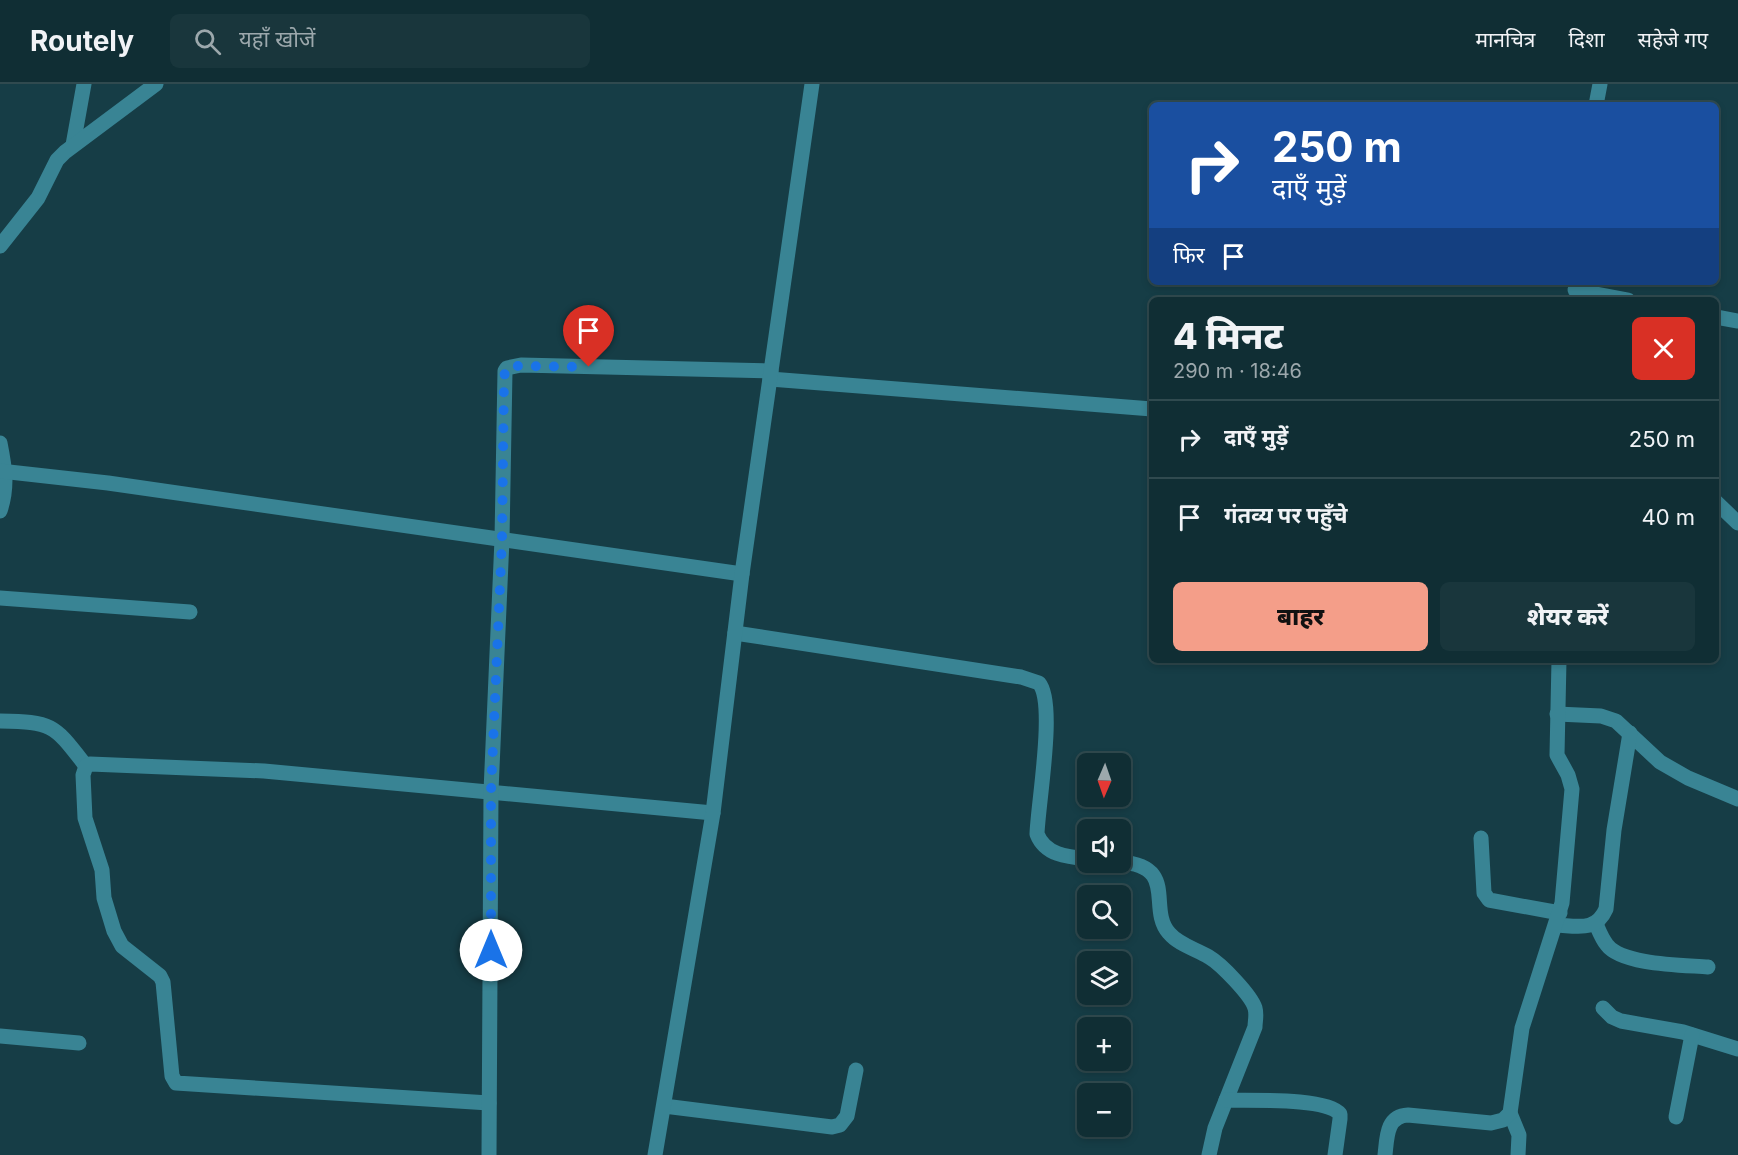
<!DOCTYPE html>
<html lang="hi">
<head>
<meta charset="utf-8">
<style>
	body { margin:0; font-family:Inter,"Noto Sans Devanagari",sans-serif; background:#19363c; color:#f1f3f6; height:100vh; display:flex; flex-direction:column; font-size:22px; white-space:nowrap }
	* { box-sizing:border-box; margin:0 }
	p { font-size:20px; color:#9ca8ac }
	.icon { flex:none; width:33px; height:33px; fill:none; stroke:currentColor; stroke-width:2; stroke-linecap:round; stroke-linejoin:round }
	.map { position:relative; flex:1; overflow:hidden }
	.drawer { position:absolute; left:1149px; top:213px; width:570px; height:366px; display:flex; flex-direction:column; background:#102e34; border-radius:9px; box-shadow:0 3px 9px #0003,0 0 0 2px #304a4f }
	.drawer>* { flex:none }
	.top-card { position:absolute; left:1149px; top:18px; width:570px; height:183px; border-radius:9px; box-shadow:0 3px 9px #0003,0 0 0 2px #304a4f; background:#1a4fa0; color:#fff; overflow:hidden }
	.needle { width:39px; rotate:182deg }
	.buttons { position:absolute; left:1077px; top:669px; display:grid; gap:12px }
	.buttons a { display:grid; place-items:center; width:54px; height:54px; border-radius:9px; background:#102e34; box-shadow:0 3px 9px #0003,0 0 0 2px #304a4f; font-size:30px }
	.pin { position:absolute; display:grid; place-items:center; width:51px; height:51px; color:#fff; margin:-62px -26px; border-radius:50% 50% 50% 0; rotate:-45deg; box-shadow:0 0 6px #0007 }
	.pin .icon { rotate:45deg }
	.me { position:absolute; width:66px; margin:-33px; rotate:0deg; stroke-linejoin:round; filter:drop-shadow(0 0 4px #0008) }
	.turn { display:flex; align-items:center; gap:21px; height:126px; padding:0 24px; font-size:27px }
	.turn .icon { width:78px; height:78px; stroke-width:2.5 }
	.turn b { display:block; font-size:42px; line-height:51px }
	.then { display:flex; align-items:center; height:57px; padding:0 24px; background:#0003; gap:12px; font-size:22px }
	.round { display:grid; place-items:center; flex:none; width:63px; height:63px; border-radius:9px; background:#19363c }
	.headline { display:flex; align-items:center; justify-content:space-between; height:102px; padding:0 24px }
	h1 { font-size:36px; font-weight:800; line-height:45px }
	.action { display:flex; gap:12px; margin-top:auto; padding:12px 24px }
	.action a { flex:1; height:69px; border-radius:9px; background:#f49e89; color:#111; font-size:24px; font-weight:800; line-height:69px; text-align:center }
	.action a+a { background:#19363c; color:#f1f3f6 }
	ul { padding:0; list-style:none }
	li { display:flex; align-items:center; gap:18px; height:78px; padding:0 24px; border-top:2px solid #304a4f }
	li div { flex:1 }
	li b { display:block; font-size:22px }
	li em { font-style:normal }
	header { display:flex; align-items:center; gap:36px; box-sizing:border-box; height:84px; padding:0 30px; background:#102e34; border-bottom:2px solid #304a4f }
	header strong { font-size:28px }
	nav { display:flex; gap:33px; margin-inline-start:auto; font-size:21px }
	.search { width:420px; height:54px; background:#19363c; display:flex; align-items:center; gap:15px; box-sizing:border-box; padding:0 21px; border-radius:9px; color:#9ca8ac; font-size:22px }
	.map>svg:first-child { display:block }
</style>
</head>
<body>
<header>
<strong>Routely</strong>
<div class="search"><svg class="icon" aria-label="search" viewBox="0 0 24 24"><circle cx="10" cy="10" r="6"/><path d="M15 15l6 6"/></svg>यहाँ खोजें</div>
<nav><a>मानचित्र</a><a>दिशा</a><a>सहेजे गए</a></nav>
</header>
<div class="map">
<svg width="1738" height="1071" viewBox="0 0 1738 1071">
	<rect width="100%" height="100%" fill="#163d46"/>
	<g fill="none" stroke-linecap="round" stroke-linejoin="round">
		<g stroke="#398494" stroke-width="15">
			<path d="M1596 21 1600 0"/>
			<path d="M73 61 84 0"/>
			<path d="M0 162 38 114 57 76 65 68 156 0"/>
			<path d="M1575 206 1628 216"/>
			<path d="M1716 233 1738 237"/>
			<path d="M770 295 1152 325"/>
			<path d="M0 359C5 384 8 403 0 427"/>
			<path d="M0 387 108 399 742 490"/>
			<path d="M1716 418 1738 439"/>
			<path d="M0 514 190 528"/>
			<path d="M735 549 1021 593 1039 599C1056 619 1038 719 1037 750 1045 771 1067 773 1088 775"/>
			<path d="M1557 630 1601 632 1616 637 1660 678 1688 694 1738 715"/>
			<path d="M0 637C54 638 54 641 86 682"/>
			<path d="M1481 754 1484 809 1489 816 1560 829"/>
			<path d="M1120 778C1179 782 1147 824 1169 849 1179 861 1196 865 1209 873 1221 880 1251 911 1255 924 1257 931 1255 937 1255 943L1215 1044 1209 1071"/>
			<path d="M1596 840C1599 847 1602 855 1607 861 1622 881 1684 881 1708 883"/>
			<path d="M1556 841C1578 842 1596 848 1606 825L1614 746 1630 649"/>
			<path d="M1603 924 1612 933 1621 937 1683 948 1738 965"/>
			<path d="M0 952 79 959"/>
			<path d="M1226 1016C1248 1017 1326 1013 1340 1030V1035L1335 1071"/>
			<path d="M489 1019 176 999 172 992 163 898 160 892 122 862 114 847 104 814 102 786 85 734 83 691 86 682 90 680 264 687 713 729"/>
			<path d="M664 1022 832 1043 840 1041 847 1032 856 986"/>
			<path d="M1510 1029 1519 1051 1518 1071"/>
			<path d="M1676 1033 1692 951"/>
			<path d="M489 1071 491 707 502 455 505 287 507 284 521 281 771 287"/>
			<path d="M1385 1071C1387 1054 1386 1032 1408 1031L1491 1039 1503 1036 1510 1029 1522 944 1562 819 1572 705 1568 691 1557 671 1559 576"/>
		</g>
		<path stroke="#398494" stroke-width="15" d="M655 1071 713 729 742 490 812 0"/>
	</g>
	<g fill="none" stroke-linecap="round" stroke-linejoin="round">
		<path stroke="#1a73e8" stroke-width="10" stroke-dasharray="0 18" d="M491 866V707L502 456 504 292 507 284 513 282 589 283"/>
	</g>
</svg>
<div class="buttons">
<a><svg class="needle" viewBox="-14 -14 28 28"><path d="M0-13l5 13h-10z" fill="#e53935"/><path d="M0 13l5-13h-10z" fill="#9ca8ac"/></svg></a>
<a><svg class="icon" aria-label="sound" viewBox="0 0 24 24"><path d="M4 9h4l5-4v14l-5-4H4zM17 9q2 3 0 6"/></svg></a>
<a><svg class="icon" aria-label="search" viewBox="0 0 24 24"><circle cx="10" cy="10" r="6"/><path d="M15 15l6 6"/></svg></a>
<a><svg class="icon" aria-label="layers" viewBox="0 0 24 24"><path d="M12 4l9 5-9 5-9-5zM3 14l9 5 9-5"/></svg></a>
<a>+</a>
<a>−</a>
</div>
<div class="pin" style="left:589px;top:283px;background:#d93025"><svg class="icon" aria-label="arrive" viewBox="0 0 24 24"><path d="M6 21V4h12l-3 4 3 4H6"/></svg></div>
<svg class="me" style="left:491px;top:866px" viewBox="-20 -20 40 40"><circle r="19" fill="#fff"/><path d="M0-13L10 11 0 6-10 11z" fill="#1a73e8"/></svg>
<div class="top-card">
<div class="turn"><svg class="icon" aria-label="right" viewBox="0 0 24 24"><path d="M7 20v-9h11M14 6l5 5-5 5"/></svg><div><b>250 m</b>दाएँ मुड़ें</div></div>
<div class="then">फिर<svg class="icon" aria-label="arrive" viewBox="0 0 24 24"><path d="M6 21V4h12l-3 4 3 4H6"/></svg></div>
</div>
<section class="drawer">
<div class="headline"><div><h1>4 मिनट</h1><p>290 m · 18:46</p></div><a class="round" style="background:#d93025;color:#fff"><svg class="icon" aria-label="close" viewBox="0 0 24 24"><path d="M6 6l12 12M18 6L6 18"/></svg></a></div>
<ul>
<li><svg class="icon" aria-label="right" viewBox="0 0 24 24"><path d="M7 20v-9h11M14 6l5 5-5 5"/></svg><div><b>दाएँ मुड़ें</b></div><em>250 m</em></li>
<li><svg class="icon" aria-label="arrive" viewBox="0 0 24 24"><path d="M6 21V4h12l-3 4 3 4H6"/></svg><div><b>गंतव्य पर पहुँचे</b></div><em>40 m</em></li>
</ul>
<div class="action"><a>बाहर</a><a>शेयर करें</a></div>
</section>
</div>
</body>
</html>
